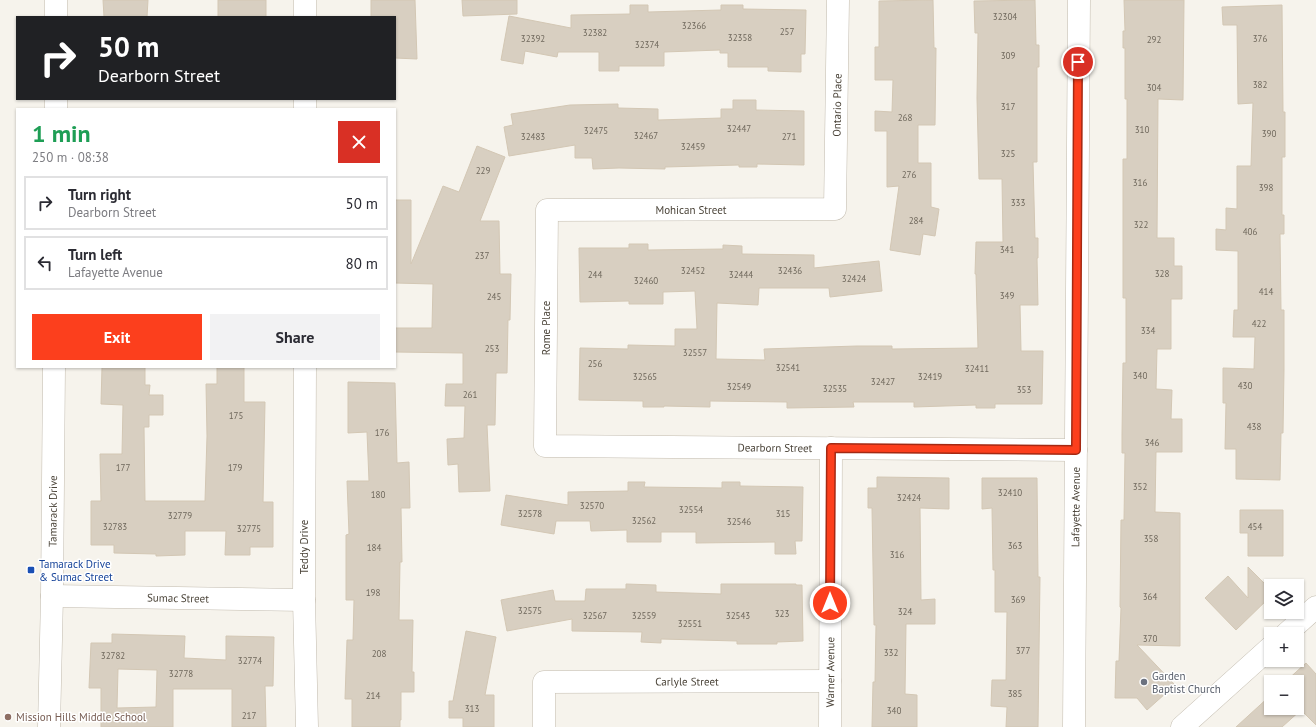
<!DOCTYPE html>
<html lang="en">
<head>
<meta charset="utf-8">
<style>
	body { margin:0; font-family:"PT Sans",sans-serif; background:#f2f2f3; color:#2b2b33; height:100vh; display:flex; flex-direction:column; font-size:15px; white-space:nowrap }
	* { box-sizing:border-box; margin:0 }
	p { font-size:13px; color:#7c7c81 }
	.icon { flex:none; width:22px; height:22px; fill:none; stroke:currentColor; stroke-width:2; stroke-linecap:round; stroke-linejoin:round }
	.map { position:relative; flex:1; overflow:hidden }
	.sheet { position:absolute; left:16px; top:108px; width:380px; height:260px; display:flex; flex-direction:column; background:#fff; border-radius:0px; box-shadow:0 1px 3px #0004 }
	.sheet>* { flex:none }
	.banner { position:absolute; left:16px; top:16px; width:380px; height:84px; border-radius:0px; box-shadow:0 1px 3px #0004; background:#202124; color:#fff; overflow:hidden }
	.tools { position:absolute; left:1264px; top:579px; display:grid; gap:8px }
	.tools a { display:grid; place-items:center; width:40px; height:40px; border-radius:0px; background:#fff; box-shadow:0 1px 3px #0004; font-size:20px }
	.pin { position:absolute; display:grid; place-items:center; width:34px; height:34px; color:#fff; margin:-17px; border:2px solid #fff; border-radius:50%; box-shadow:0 1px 4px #0007 }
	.me { position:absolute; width:44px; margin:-22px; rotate:0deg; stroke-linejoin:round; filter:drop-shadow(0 0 3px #0008) }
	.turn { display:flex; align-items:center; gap:14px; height:84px; padding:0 16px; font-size:18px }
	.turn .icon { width:52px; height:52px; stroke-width:2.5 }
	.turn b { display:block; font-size:28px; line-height:34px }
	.round { display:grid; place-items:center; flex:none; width:42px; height:42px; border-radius:0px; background:#f2f2f3 }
	.summary { display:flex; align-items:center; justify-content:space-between; height:68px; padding:0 16px }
	h1 { font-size:24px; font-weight:800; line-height:30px; color:#1e9e55 }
	.action { display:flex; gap:8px; margin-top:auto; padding:8px 16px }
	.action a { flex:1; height:46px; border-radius:0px; background:#fc3f1d; color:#fff; font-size:16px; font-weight:800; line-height:46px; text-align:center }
	.action a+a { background:#f2f2f3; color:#2b2b33 }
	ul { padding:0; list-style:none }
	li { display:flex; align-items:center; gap:12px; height:54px; margin:0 8px 6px; padding:0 8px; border:2px solid #e1e1e2; border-radius:0px }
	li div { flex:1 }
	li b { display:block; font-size:15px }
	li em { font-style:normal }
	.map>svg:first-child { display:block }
</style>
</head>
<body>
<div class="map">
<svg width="1316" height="727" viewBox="0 0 1316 727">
	<rect width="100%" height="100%" fill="#f6f3ec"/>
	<g fill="#d8cfc1" stroke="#d3c7b4" fill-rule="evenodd">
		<path d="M103 0H148L147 17H104Z"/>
		<rect x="218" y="0" width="48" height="17"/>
		<path d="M371 0H415L417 59 395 58V17H371Z"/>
		<path d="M462 0H517V14L463 16Z"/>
		<path d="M933 0 934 48H936L935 125H918V163H931V207L939 209 935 236 923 234 920 255 890 250 899 186 887 187V131H875V111L892 112 893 80H875V47H879V1Z"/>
		<path d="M1035 0 1036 45H1039V67H1037V162H1033L1035 238H1038V258H1037L1038 305H1020L1021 351H1043L1042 404H995V408H976V405L914 407V402H853L854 407 787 408V402L710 401V407L664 406V407H643V401L579 400 580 348 628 349V345L675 346V329H697L695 291 663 292V304H629V301L580 302 579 248H629V244H648V250L723 249V245L742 246V254L814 255V268L879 261 882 291 830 297 829 288H759L758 305 717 303 716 359 765 360 764 349 857 346H892V349L978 348 976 274H975L976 242H1003L1002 179H979L977 98 978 33H975L974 1Z"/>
		<path d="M1124 0H1184L1183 100 1158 99 1157 238H1174V266H1182V299H1171V349H1157L1156 389 1172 390 1171 419H1182V452H1156L1155 512 1180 513V646L1137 645 1175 685 1147 710 1137 698H1115L1116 661H1119L1121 608 1120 607 1121 520H1124L1125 453H1122V435L1123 363H1126V298H1123V159H1127V99H1125V48H1123V31H1125Z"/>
		<path d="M630 5H648V12L721 10V5H743V9L806 10 805 54H801V72L768 71V67H728V53H720V50L664 52V66H619V71H599V52H558L557 57 525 51 523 64 501 60 509 16 571 28V15L630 14Z"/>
		<path d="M1282 5 1283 112H1285V157H1282V215H1284V234H1280L1281 310H1284V369L1283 433H1281L1280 480 1236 479V449H1225L1226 403H1223V368L1254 369 1255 337H1233L1234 310H1238V251L1216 250V229L1226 230V208L1237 209V166H1251L1253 103 1238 104 1237 25H1223L1222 7Z"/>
		<path d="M733 100H756V110L804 111V165L757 164V167H739V165L665 167V169L619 168 593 169 592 158H575V145L509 156 504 127 513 125 511 114 570 105 618 104V108L658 109V120L721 118V109H733Z"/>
		<path d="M477 146 505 157 480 221H499L500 274H511L510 320H508L507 373H496L495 425H487L490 491 459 492 458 464 448 465 447 439 464 438 465 406H445L446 384H463V353L395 352V328H432L433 284 395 283V200H411V264L443 186 459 192Z"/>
		<path d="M102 367H145V385H150L149 395H163V415H149V427H144L145 501H205L207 436 206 384H217V367H244V402H265L263 502H273V547H250V555H225L226 531H185V555L156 556V554L114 553V545H91V501H101L100 454H122L123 405 101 404Z"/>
		<path d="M348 382 395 383 397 463 409 462 410 508H401L402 562H400L399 620H413L412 672H414V692H401V720H400V727H352V699H345L347 640H353L354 600H346V535L349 534 347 481H369L367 432 348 433Z"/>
		<path d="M877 477 949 478V509L920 508 921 600 935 599V624H906L905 694 917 695V727H872L873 682H875L876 625H874L872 508H868V488H877Z"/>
		<path d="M982 478H1037L1038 577H1040L1038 727H1006L1007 707 991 706 992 680H1006L1007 612H995V570H993L992 508 982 509Z"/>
		<path d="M628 482H645L644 487 722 488V482H740V486L803 487 802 541H795L796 554H775V542L696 543V532H661V542H627V530L591 531 590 521H556L554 534 501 525 506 495 568 505V492L628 491Z"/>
		<path d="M1240 510H1283V556H1248V533H1240Z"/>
		<path d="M1248 567 1271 590V596L1236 630 1205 598 1228 576 1248 598Z"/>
		<path d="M626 584 656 585V592L721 594V584H796V585H802L803 641 777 642V644H737V641L661 639V643L641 642 642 632 572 631V619L507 631 501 600 553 590 555 601H585L586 589H626Z"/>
		<path d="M466 631 496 637 485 695H494V727H463V718H449V701H453Z"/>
		<path d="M112 634 185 636 184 658 226 660V636L274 637 273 686H265L266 727H232V689H173V727H101V688H89L91 643H112ZM118 669 157 670 156 707 117 708Z"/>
		<path d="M1306 663 1316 674V725L1301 710 1282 727H1236L1271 695V708H1297V682H1285Z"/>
	</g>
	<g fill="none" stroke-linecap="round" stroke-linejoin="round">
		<g stroke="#c2bbae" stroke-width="23">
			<g id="minor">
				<path id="s1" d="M838 0 835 209 547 210 545 446 1076 450"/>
				<path d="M56 17V0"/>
				<path d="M305 17V0"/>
				<path d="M56 109V99"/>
				<path d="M305 109V99"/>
				<path d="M305 367 304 600 307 727"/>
				<path id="s2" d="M52 596 304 600"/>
				<path d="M1286 634 1316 607"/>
				<path id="s3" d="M49 727 52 596 54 367"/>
				<path id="s4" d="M544 727V682L830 681"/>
				<path id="s5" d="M830 727 831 448"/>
				<path id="s6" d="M1074 727 1079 0"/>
				<path d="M1182 727 1271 647"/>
			</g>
		</g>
		<use href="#minor" stroke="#fff" stroke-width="22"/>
	</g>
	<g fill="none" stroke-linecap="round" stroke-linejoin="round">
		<g stroke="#a42913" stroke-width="10">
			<path id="route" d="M830 603 831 448 1076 450 1078 62"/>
		</g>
		<use href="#route" stroke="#fc3f1d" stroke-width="7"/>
	</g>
	<rect fill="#1a4fb4" stroke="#fff" stroke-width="1.5" x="27" y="566" width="8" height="8" rx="2"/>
	<circle fill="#6b7280" stroke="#fff" stroke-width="1.5" cx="1144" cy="682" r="4"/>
	<circle fill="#8d6e63" stroke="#fff" stroke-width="1.5" cx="8" cy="717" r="4"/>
	<g text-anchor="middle" stroke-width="3" stroke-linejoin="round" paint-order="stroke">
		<g font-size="9" fill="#6e675b">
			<text x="1005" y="20">32304</text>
			<text x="694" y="29">32366</text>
			<text x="787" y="35">257</text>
			<text x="595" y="36">32382</text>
			<text x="740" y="41">32358</text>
			<text x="533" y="42">32392</text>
			<text x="1260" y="42">376</text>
			<text x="1154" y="43">292</text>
			<text x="647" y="48">32374</text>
			<text x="1008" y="59">309</text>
			<text x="1260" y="88">382</text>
			<text x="1154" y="91">304</text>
			<text x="1008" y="110">317</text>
			<text x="905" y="121">268</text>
			<text x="739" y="132">32447</text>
			<text x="1142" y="133">310</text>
			<text x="596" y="134">32475</text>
			<text x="1269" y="137">390</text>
			<text x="646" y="139">32467</text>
			<text x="533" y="140">32483</text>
			<text x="789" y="140">271</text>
			<text x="693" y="150">32459</text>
			<text x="1008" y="157">325</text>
			<text x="483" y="174">229</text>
			<text x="909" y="178">276</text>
			<text x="1140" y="186">316</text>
			<text x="1266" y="191">398</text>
			<text x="1018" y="206">333</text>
			<text x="916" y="224">284</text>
			<text x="1141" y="228">322</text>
			<text x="1250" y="235">406</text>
			<text x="1007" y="253">341</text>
			<text x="482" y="259">237</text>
			<text x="693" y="274">32452</text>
			<text x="790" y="274">32436</text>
			<text x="1162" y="277">328</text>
			<text x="595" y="278">244</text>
			<text x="741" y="278">32444</text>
			<text x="854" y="282">32424</text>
			<text x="646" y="284">32460</text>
			<text x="1266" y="295">414</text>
			<text x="1007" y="299">349</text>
			<text x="494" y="300">245</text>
			<text x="1259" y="327">422</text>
			<text x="1148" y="334">334</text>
			<text x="492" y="352">253</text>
			<text x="695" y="356">32557</text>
			<text x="595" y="367">256</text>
			<text x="788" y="371">32541</text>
			<text x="977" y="372">32411</text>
			<text x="1140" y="379">340</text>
			<text x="645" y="380">32565</text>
			<text x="930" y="380">32419</text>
			<text x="883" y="385">32427</text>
			<text x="1245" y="389">430</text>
			<text x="739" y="390">32549</text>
			<text x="835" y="392">32535</text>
			<text x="1024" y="393">353</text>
			<text x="470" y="398">261</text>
			<text x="236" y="419">175</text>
			<text x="1254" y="430">438</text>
			<text x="382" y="436">176</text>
			<text x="1152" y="446">346</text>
			<text x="123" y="471">177</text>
			<text x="235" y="471">179</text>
			<text x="1140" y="490">352</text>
			<text x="1010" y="496">32410</text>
			<text x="378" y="498">180</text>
			<text x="909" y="501">32424</text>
			<text x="592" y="509">32570</text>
			<text x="691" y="513">32554</text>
			<text x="530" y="517">32578</text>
			<text x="783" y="517">315</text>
			<text x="180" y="519">32779</text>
			<text x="644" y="524">32562</text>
			<text x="739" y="525">32546</text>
			<text x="115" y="530">32783</text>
			<text x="1255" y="530">454</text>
			<text x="249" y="532">32775</text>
			<text x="1151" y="542">358</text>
			<text x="1015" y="549">363</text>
			<text x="374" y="551">184</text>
			<text x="897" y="558">316</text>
			<text x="373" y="596">198</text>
			<text x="1150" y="600">364</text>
			<text x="1018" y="603">369</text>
			<text x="530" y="614">32575</text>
			<text x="905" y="615">324</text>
			<text x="782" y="617">323</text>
			<text x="595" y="619">32567</text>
			<text x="644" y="619">32559</text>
			<text x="738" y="619">32543</text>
			<text x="690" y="627">32551</text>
			<text x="1150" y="642">370</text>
			<text x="1023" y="654">377</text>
			<text x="891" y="656">332</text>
			<text x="379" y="657">208</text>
			<text x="113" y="659">32782</text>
			<text x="250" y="664">32774</text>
			<text x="181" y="677">32778</text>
			<text x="1015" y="697">385</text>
			<text x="373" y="699">214</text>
			<text x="472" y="712">313</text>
			<text x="894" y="714">340</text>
			<text x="249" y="719">217</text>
		</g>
		<g font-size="11" fill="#4b4439" stroke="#fff">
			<text transform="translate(837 105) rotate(-89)" y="4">Ontario Place</text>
			<text x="691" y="214">Mohican Street</text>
			<text transform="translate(546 328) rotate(-90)" y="4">Rome Place</text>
			<text dy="4" stroke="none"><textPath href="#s1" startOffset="963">Dearborn Street</textPath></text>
			<text dy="4" stroke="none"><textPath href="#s6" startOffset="220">Lafayette Avenue</textPath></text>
			<text dy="4" stroke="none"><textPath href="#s3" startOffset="216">Tamarack Drive</textPath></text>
			<text transform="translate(304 547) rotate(-90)" y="4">Teddy Drive</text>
			<text dy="4" stroke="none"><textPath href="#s2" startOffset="126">Sumac Street</textPath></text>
			<text dy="4" stroke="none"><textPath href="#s5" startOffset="55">Warner Avenue</textPath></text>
			<text dy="4" stroke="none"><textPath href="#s4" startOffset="188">Carlyle Street</textPath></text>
		</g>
		<g font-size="11" fill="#164399" stroke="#fff" text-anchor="start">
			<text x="39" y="568">Tamarack Drive<tspan x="39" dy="13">&amp; Sumac Street</tspan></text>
		</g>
		<g font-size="11" fill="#5b616d" stroke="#fff" text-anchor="start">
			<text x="1152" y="680">Garden<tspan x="1152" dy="13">Baptist Church</tspan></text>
		</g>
		<g font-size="11" fill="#785e54" stroke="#fff" text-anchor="start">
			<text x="16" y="721">Mission Hills Middle School</text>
		</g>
	</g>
</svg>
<div class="tools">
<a><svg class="icon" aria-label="layers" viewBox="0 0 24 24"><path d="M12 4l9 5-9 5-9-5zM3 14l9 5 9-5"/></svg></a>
<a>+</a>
<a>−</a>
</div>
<div class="pin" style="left:1078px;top:62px;background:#d93025"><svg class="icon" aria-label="arrive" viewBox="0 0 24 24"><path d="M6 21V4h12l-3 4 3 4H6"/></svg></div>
<svg class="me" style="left:830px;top:603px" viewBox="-20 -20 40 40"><circle r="17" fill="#fc3f1d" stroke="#fff" stroke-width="3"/><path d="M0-11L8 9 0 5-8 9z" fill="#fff"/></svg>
<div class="banner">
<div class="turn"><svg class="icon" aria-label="right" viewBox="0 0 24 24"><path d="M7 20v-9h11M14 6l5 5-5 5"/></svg><div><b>50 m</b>Dearborn Street</div></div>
</div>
<section class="sheet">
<div class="summary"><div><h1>1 min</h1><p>250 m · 08:38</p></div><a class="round" style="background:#d93025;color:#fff"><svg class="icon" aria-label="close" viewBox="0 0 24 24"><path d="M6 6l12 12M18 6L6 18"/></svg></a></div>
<ul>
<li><svg class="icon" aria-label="right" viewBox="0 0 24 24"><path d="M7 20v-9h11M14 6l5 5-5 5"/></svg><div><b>Turn right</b><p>Dearborn Street</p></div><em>50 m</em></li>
<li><svg class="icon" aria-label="left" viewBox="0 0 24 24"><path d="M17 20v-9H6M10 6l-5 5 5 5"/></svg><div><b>Turn left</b><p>Lafayette Avenue</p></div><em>80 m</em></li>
</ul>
<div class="action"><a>Exit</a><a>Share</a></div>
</section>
</div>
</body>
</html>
